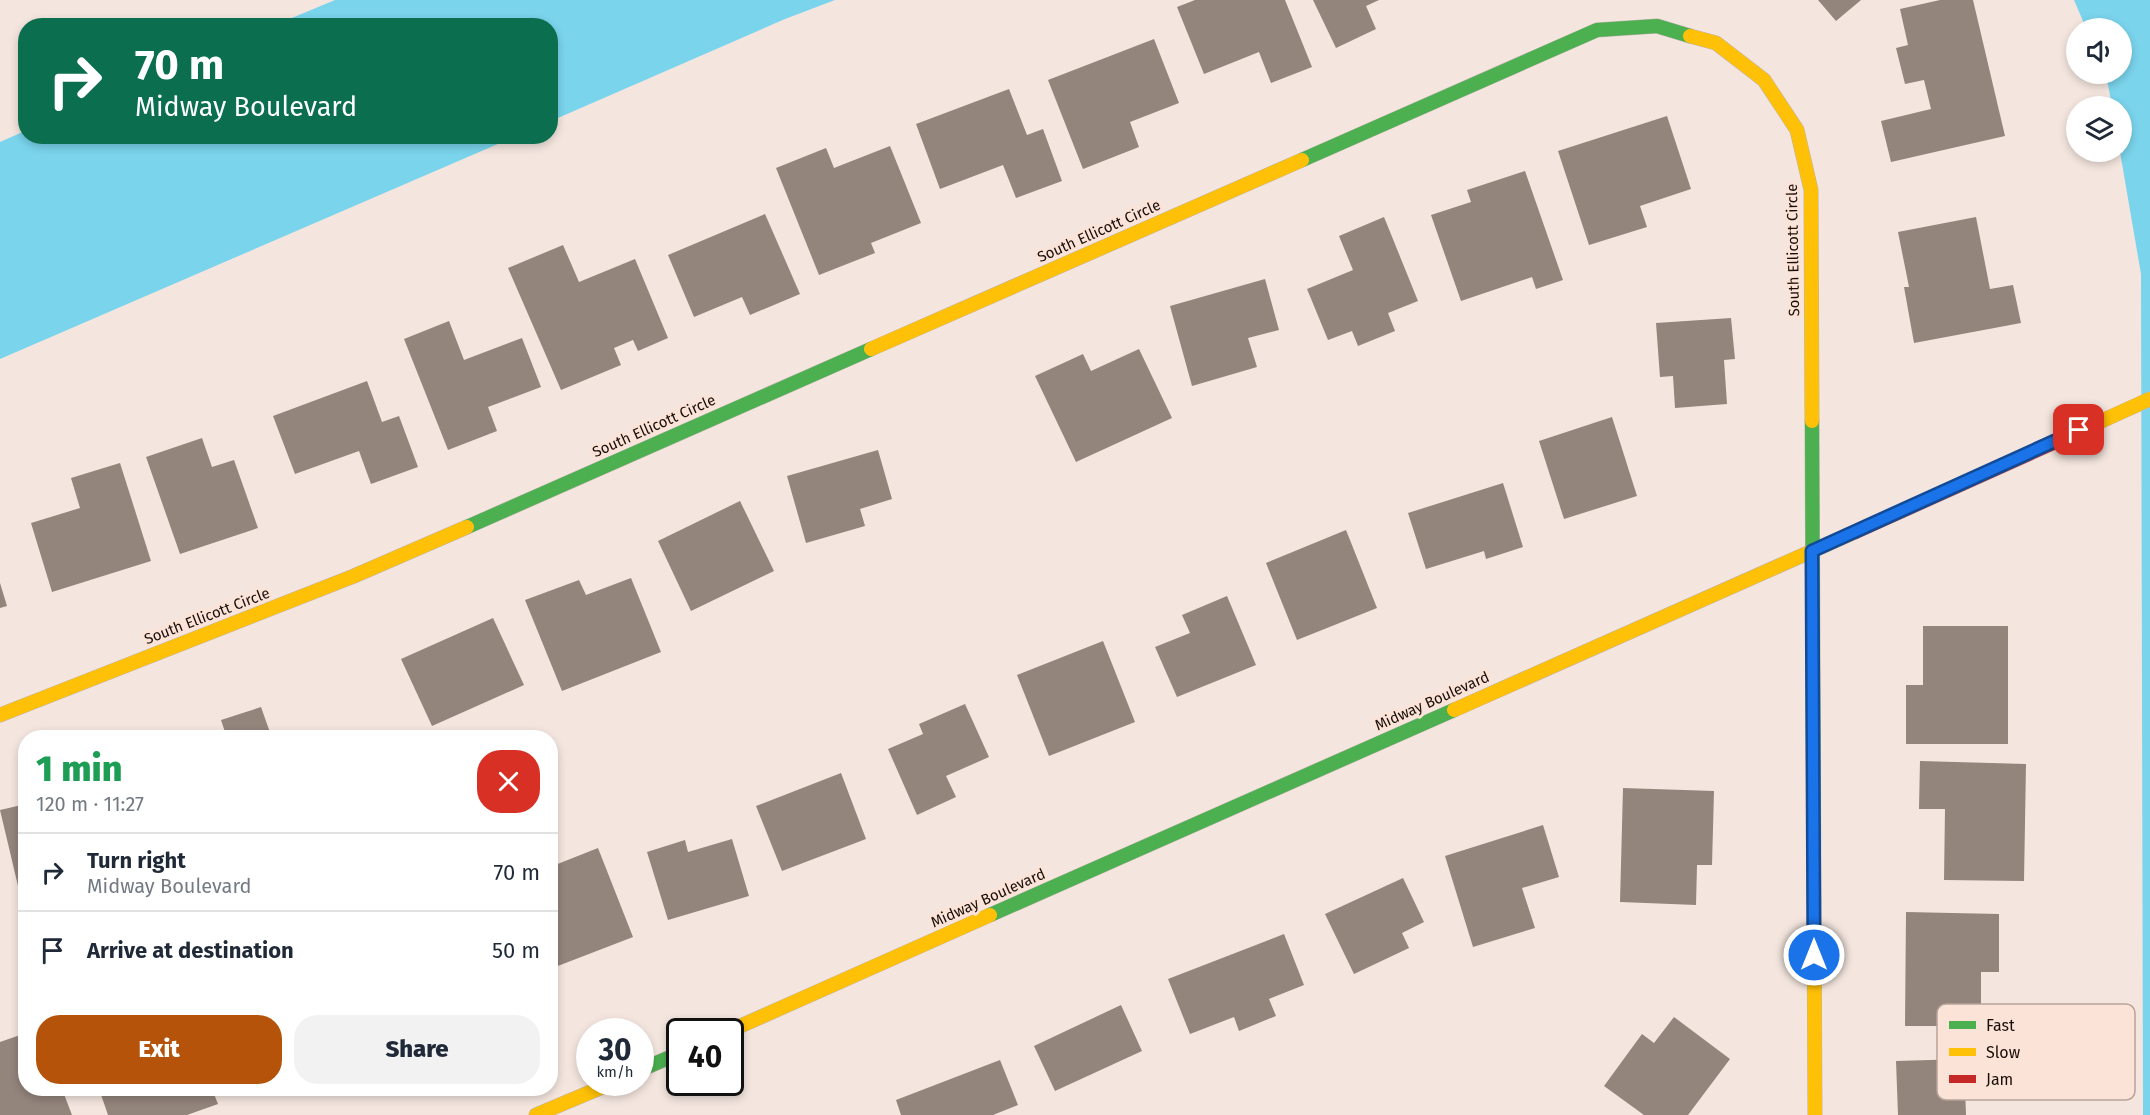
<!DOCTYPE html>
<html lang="en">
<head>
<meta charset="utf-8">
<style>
	body { margin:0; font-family:"Fira Sans",sans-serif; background:#f2f2f3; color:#1f2937; height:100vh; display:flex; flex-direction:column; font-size:22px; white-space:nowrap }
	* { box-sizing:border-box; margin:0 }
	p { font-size:20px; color:#747a83 }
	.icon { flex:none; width:33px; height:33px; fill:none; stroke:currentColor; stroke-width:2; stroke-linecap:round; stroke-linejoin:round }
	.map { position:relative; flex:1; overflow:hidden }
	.side { position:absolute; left:18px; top:730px; width:540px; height:366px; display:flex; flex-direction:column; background:#fff; border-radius:24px; box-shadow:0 3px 9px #0003 }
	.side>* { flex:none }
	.banner { position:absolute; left:18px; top:18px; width:540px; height:126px; border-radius:24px; box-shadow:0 3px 9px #0003; background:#0b6e4f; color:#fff; overflow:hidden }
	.buttons { position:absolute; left:2066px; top:18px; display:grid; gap:12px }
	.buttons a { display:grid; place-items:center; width:66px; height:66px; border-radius:50%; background:#fff; box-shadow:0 3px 9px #0003; font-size:30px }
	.speed { position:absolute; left:576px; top:1018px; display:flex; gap:12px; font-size:30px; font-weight:700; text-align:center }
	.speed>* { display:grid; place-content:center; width:78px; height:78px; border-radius:50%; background:#fff; box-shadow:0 3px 9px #0003; line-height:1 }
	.speed small { font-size:15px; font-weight:400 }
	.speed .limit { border:3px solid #111; border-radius:9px; background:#fff; color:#111 }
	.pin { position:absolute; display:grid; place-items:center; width:51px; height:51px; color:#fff; margin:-26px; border-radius:12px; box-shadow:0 3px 9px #0006 }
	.me { position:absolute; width:66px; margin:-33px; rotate:0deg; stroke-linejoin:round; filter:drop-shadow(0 0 4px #0008) }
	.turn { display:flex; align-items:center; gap:21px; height:126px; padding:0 18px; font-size:27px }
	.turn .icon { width:78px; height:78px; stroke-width:2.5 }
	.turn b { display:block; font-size:42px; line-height:51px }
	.round { display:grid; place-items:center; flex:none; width:63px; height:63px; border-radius:24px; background:#f2f2f3 }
	.overview { display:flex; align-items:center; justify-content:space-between; height:102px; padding:0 18px }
	h1 { font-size:36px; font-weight:800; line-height:45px; color:#1e9e55 }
	.action { display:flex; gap:12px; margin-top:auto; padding:12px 18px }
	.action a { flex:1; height:69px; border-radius:24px; background:#b45309; color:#fff; font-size:24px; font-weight:800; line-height:69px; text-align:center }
	.action a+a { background:#f2f2f3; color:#1f2937 }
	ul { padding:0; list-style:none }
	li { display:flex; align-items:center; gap:18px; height:78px; padding:0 18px; border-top:2px solid #e0e1e3 }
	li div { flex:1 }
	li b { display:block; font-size:22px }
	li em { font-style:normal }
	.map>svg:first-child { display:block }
</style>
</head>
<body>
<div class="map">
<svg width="2150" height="1115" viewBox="0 0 2150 1115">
	<rect width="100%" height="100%" fill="#f4e6df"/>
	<g fill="#7ad4ec">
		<path d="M335 0H835L785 19 551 121 550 26 275 25Z"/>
		<path d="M2074 0H2150V1115H2143L2141 274 2120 152 2121 106H2112L2106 74H2121V28H2086Z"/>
		<path d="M25 131 26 136 514 137 0 359V142Z"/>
	</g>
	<g fill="#93847c">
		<path d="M1195 0H1285L1312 67 1271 83 1259 52 1204 74 1177 7Z"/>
		<path d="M1313 0H1379L1366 6 1376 29 1336 48Z"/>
		<path d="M1818 0H1861L1836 21Z"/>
		<path d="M1940 0H1973L2005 136 1891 162 1881 121 1931 109 1924 80 1905 84 1896 48 1908 45 1900 9Z"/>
		<path d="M1154 39 1179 103 1130 122 1139 147 1083 169 1048 80Z"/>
		<path d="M1009 89 1027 135 1043 129 1062 181 1016 198 1003 165 940 189 916 124Z"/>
		<path d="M1667 116 1691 189 1640 206 1647 227 1589 245 1558 151Z"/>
		<path d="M890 146 921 223 871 243 875 253 819 275 776 168 826 148 834 168Z"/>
		<path d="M1525 171 1563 280 1536 289 1532 277 1461 301 1431 215 1471 202 1467 190Z"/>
		<path d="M765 214 800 294 750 315 742 297 694 317 668 255Z"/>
		<path d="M1384 217 1418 301 1388 313 1395 331 1358 346 1352 331 1328 340 1307 289 1353 270 1339 236Z"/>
		<path d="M1976 217 1990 289 2013 285 2021 323 1914 343 1904 287H1909L1898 232Z"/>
		<path d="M563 245 579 282 635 259 668 338 638 351 633 340 614 348 621 365 561 390 508 268Z"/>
		<path d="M1265 279 1279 330 1248 338 1257 367 1192 386 1170 306Z"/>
		<path d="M1731 318 1735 359 1724 360 1727 404 1675 408 1673 376 1660 377 1656 323Z"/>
		<path d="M449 321 464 360 522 338 541 387 488 407 497 431 448 450 404 339Z"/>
		<path d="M1139 349 1172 418 1076 462 1035 376 1083 354 1091 371Z"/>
		<path d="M367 381 382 422 399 416 418 467 371 484 359 451 295 474 273 416Z"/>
		<path d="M1612 417 1637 496 1564 519 1539 441Z"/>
		<path d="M202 438 212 467 234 460 258 528 180 554 146 457Z"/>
		<path d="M878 450 892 499 860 509 865 526 806 543 787 476Z"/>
		<path d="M120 463 151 561 52 592 31 523 80 508 71 478Z"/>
		<path d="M1503 483 1523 547 1486 559 1484 551 1426 569 1408 513Z"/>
		<path d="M740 501 774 571 691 611 658 541Z"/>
		<path d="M1346 530 1377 608 1297 640 1266 563Z"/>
		<path d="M631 578 661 652 562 691 525 600 579 580 586 595Z"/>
		<path d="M0 583 7 606 0 608Z"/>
		<path d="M1227 596 1256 665 1177 697 1155 647 1190 633 1182 615Z"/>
		<path d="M493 618 524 685 432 726 401 659Z"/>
		<path d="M1923 626H2008V744H1906V685H1923Z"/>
		<path d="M1103 641 1135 722 1049 756 1017 675Z"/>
		<path d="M965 704 989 757 946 776 956 797 917 815 888 749 923 734 919 724Z"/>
		<path d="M261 707 272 738H227L221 720Z"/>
		<path d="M1920 761 2026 764 2024 881 1944 880 1945 809H1919Z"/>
		<path d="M841 773 866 839 782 871 756 806Z"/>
		<path d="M1623 788 1714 791 1712 865H1697L1696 905 1620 902Z"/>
		<path d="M26 804V907H23L0 810Z"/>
		<path d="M1543 825 1559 877 1522 888 1535 928 1473 947 1445 856Z"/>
		<path d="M732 839 749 896 668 920 647 852 685 840 688 852Z"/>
		<path d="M598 848 633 937 550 969V898L557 896 550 879V867Z"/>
		<path d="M1403 878 1424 922 1402 933 1409 948 1354 974 1325 914Z"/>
		<path d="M1906 912 1999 914V972H1981V1026H1905Z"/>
		<path d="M1284 934 1304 985 1269 999 1276 1016 1239 1031 1234 1017 1190 1034 1168 979Z"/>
		<path d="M1121 1005 1142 1051 1055 1091 1034 1046Z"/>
		<path d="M1674 1017 1730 1059 1688 1115H1644L1604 1086 1642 1034 1654 1043Z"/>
		<path d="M26 1033V1089H62L72 1115H0V1042Z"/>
		<path d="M1964 1059 1966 1115H1898L1896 1061Z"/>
		<path d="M1000 1060 1018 1105 993 1115H901L896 1100Z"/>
		<path d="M99 1089H212L218 1104 187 1115H108Z"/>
	</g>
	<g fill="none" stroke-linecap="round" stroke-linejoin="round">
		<g stroke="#beb3ad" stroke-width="15">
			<g id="fast">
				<path d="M1302 160 1597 30 1657 26 1690 36"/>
				<path d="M1812 421 1814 901"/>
				<path d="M467 527 871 349"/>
				<path d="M990 915 1454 710"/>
				<path d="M640 1070 680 1053"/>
			</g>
		</g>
		<g stroke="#beb3ad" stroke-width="15">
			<g id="slow">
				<path d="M1690 36 1716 43 1764 80 1797 130 1811 190 1812 421"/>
				<path d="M871 349 1302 160"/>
				<path d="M2064 438 2150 399"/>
				<path d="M1454 710 1855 532"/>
				<path d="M0 715 354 576 467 527"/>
				<path d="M1814 901 1815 1115"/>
				<path d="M727 1032 990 915"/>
				<path d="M536 1115 612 1083"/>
			</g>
		</g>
		<g stroke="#beb3ad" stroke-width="15">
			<path id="jam" d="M1855 532 2064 438"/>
		</g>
		<use href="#fast" stroke="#4caf50" stroke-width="14"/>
		<use href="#slow" stroke="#ffc107" stroke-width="14"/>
		<use href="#jam" stroke="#c62828" stroke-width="14"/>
	</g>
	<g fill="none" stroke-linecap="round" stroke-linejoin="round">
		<g stroke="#114b97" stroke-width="15">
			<path id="route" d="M1814 955 1812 551 2079 430"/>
		</g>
		<use href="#route" stroke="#1a73e8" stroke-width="10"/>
	</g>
	<g text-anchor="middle" stroke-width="6" stroke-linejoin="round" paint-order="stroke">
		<g font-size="15" fill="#190f0a" stroke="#fce3d7">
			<text transform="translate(1099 231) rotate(-24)" y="5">South Ellicott Circle</text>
			<text transform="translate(1793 250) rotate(-91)" y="5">South Ellicott Circle</text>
			<text transform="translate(654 426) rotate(-24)" y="5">South Ellicott Circle</text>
			<text transform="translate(207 616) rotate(-21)" y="5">South Ellicott Circle</text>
			<text transform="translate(1432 701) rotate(-24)" y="5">Midway Boulevard</text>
			<text transform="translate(988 898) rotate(-24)" y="5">Midway Boulevard</text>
		</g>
	</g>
	<rect x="1937" y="1004" width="198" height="96" rx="9" fill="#fce3d7" stroke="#b8a39a" stroke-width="1.5"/>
	<rect x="1949" y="1021" width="27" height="8" fill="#4caf50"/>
	<rect x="1949" y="1048" width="27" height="8" fill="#ffc107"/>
	<rect x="1949" y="1075" width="27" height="8" fill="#c62828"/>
	<g font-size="16" fill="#190f0a">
		<text x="1986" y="1031">Fast</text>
		<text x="1986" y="1058">Slow</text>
		<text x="1986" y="1085">Jam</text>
	</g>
</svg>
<div class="buttons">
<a><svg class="icon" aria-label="sound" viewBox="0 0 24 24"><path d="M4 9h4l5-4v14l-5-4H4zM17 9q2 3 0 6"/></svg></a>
<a><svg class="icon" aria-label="layers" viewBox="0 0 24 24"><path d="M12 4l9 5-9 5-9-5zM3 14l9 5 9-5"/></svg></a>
</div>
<div class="speed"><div>30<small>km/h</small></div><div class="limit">40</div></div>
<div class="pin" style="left:2079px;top:430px;background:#d93025"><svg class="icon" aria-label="arrive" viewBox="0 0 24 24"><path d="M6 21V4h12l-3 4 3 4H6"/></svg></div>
<svg class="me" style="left:1814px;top:955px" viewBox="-20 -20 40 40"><circle r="17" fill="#1a73e8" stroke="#fff" stroke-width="3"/><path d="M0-11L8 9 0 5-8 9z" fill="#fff"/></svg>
<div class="banner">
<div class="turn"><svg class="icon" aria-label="right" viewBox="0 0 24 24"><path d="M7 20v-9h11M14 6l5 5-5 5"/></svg><div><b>70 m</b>Midway Boulevard</div></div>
</div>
<section class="side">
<div class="overview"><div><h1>1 min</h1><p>120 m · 11:27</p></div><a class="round" style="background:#d93025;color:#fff"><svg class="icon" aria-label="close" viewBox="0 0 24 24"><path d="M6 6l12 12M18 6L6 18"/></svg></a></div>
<ul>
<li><svg class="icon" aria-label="right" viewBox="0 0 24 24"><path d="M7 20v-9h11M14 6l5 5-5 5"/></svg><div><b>Turn right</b><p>Midway Boulevard</p></div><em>70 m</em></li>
<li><svg class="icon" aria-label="arrive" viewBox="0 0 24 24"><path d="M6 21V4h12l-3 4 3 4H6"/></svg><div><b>Arrive at destination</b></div><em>50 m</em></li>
</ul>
<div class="action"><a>Exit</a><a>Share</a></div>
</section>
</div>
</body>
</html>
